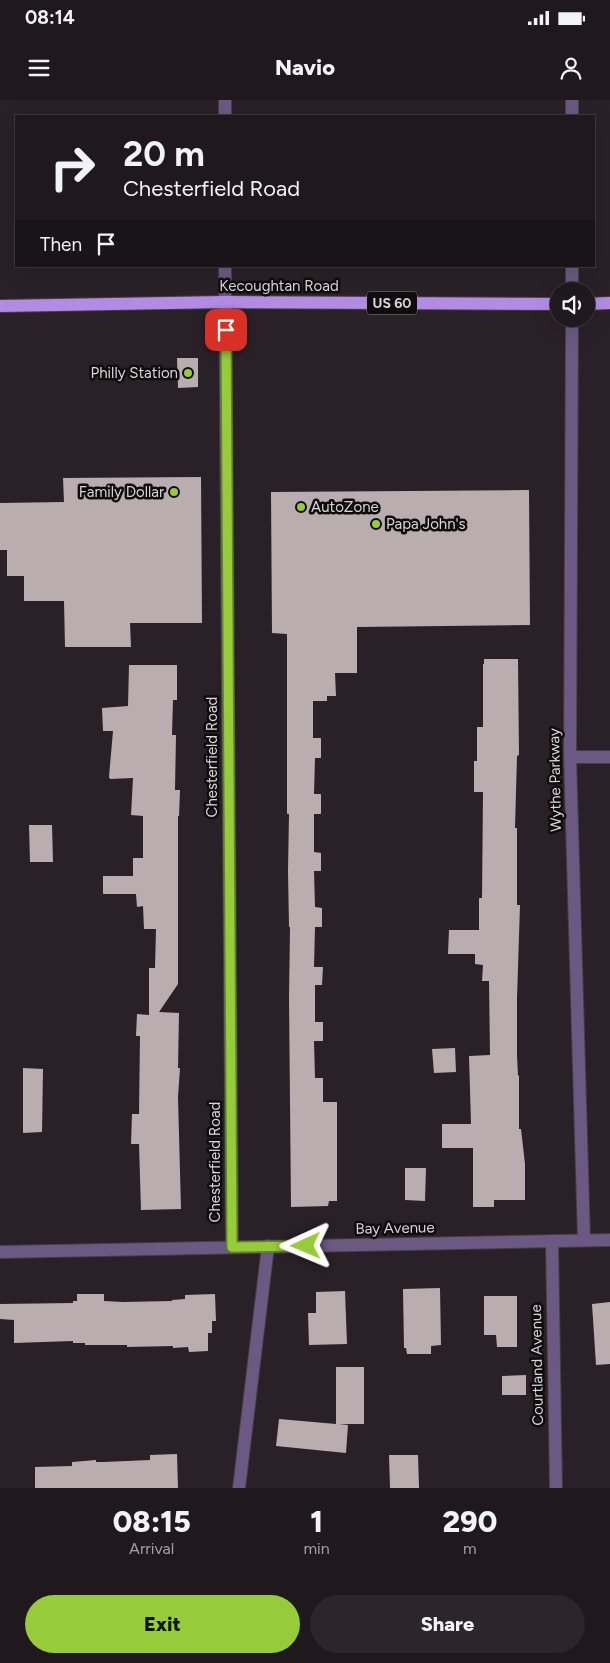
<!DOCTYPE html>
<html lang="en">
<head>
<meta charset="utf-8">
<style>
	body { margin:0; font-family:Figtree,sans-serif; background:#2c262a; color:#f1f3f6; height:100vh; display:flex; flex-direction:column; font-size:19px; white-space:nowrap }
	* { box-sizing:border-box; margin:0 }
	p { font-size:16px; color:#a1a0a4 }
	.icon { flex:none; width:28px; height:28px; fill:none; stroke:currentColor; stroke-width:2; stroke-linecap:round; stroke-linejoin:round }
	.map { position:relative; height:1388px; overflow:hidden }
	.details { display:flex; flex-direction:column; background:#1f191d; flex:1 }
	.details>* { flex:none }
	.guide { position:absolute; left:15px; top:15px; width:580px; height:152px; border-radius:0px; box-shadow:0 5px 20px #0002,0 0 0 1px #3c383b; background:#1f191d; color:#f1f3f6; overflow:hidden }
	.tools { position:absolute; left:550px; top:182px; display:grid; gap:10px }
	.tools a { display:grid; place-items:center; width:45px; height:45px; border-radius:50%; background:#1f191d; box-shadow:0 5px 20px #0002,0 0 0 1px #3c383b; font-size:25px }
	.pin { position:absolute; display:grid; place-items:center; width:42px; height:42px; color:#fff; margin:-21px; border-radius:10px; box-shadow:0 2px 8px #0006 }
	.me { position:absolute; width:55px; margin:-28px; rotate:269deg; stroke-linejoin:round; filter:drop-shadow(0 0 4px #0008) }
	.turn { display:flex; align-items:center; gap:18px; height:105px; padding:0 25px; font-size:22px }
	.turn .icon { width:65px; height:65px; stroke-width:2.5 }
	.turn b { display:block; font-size:35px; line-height:42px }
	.then { display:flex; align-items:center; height:48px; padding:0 25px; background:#0003; gap:10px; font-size:19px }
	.eta { display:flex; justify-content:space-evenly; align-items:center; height:85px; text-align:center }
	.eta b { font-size:30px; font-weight:800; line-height:35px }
	.cta { display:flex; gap:10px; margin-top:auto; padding:10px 25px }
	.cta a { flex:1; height:58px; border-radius:30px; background:#96cc3a; color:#111; font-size:20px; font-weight:800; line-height:58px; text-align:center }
	.cta a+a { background:#2c262a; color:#f1f3f6 }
	.status { display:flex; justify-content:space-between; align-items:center; height:35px; padding:0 25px; background:#1f191d; direction:ltr }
	.status svg { height:14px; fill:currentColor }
	header { display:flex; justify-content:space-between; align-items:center; height:65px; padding:0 25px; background:#1f191d; font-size:22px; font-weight:800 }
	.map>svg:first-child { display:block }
</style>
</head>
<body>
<div class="status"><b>08:14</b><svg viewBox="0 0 49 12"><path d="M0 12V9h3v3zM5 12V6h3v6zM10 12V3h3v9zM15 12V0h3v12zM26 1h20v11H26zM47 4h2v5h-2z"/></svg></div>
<header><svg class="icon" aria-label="menu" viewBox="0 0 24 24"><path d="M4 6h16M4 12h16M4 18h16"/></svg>Navio<svg class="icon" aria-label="person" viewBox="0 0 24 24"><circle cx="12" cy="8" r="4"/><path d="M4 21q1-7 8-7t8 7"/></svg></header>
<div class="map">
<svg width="610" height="1388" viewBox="0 0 610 1388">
	<rect width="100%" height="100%" fill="#292127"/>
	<g fill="#baadb0">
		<path d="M177 258H198V287L178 288Z"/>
		<path d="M201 377 202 523H130L131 547H65L64 501H24V476H7V450H0V403L64 402 63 378Z"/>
		<path d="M529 390 530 525 357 527V573H335L336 596H327V601H313V638H321V658H315L314 694H321V714H314V752L321 753V771H314L315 807 322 808V827H315L314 867H323L322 885H315V922H323V941H314L315 978H323V1002H337V1101H329L328 1106 291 1107 289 898 290 827H289L288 771 289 714H287V534L272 533 271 392Z"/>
		<path d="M484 559H518L519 655 517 656 515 728H517V805H520L517 898V955L518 976 519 975V1029H521L525 1064V1100H494V1107H473V1048H442V1024H471L469 956 490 955 489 881H482L483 865 475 864V854H448L449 830H479V798H482L483 692H474V661H477V627H483V564H484Z"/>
		<path d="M129 565H177V600H173L172 635H176L175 690H180L179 716H178V884L159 912 179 913 178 968H180L178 997 181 1109 141 1110 139 1044H131L132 1014H139L140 936H136L137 914 149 915V868H155L156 829H144L143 806 137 807 136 794H103V776H133V758H143V716L131 715 133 678 110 679 109 677 113 631H103L102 608 128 606Z"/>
		<path d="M29 725H52L53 762H30Z"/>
		<path d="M455 948 456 972 434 973 432 949Z"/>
		<path d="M23 968 43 969 42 1032 23 1033Z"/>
		<path d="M405 1068H426L425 1101 405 1100Z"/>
		<path d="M440 1188 441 1245 431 1246V1254H407L406 1248H404L403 1189Z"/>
		<path d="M345 1191 347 1244 309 1245 308 1213H316V1192Z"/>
		<path d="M77 1194H104V1201L123 1202 172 1201V1200L185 1199V1195L215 1194 216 1221H212V1233H208V1251L189 1252 188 1247 173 1248V1246L127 1247V1245H85V1243H73V1241L14 1243V1220L0 1219V1204L73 1203V1201H77Z"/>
		<path d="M484 1196H517V1247H497L496 1235H484Z"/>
		<path d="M610 1202V1264L596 1265 592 1204Z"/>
		<path d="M336 1267H364V1324H339L348 1325 346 1353 276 1346 279 1319 336 1324Z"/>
		<path d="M526 1275V1295H502V1276Z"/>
		<path d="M177 1354 178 1388H35V1367L72 1366V1362L96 1360V1362H104L150 1360V1355Z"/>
		<path d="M389 1355H418L419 1388H390Z"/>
	</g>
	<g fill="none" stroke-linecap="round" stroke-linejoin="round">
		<g stroke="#453e43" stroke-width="14">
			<g id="minor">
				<path d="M225 0V16"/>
				<path d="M572 16V0"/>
				<path d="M225 166 232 1147"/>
				<path d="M572 191V166"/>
				<path d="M572 219 570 657 584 1140"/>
				<path d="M570 657H610"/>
				<path d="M552 1141 556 1388"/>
				<path d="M0 1152 610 1140"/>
				<path d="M239 1388 268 1146"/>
			</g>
		</g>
		<g stroke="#453e43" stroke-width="14">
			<g id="major">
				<path d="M586 204 610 203"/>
				<path d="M0 206 225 202 559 204"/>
			</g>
		</g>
		<use href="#minor" stroke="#6b5983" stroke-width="12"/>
		<use href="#major" stroke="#b28ce4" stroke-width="12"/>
	</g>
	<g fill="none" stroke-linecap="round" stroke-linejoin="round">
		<g stroke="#628526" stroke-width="12">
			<path id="route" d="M226 230 232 1147 306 1146"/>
		</g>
		<use href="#route" stroke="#96cc3a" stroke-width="9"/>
	</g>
	<g fill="#96cc3a" stroke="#0f0c0e" stroke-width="2">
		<circle cx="188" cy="273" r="5"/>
		<circle cx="174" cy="392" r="5"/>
		<circle cx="301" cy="407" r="5"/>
		<circle cx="376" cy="424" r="5"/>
	</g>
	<g text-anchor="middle" stroke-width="5" stroke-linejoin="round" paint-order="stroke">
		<rect fill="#0f0c0e" stroke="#9d999b" stroke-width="1" x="367" y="191.5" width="50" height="23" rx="4"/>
		<g font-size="14" font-weight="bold" fill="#dad5d8">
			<text x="392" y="208">US 60</text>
		</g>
		<g font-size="15" fill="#dad5d8" stroke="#0f0c0e">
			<text x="279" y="191">Kecoughtan Road</text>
			<text transform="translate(212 657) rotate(-90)" y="5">Chesterfield Road</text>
			<text transform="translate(555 680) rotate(-91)" y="5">Wythe Parkway</text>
			<text transform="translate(215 1062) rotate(-90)" y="5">Chesterfield Road</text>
			<text transform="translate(395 1128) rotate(-1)" y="5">Bay Avenue</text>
			<text transform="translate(537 1265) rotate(-91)" y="5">Courtland Avenue</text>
		</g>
		<g font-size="15" fill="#dad5d8" stroke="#0f0c0e" text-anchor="end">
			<text x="178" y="278">Philly Station</text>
			<text x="164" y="397">Family Dollar</text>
			<text x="311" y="412" text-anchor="start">AutoZone</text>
			<text x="386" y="429" text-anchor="start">Papa John's</text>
		</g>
	</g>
</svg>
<div class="tools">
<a><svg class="icon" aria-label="sound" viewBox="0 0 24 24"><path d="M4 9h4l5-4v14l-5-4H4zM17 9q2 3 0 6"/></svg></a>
</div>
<div class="pin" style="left:226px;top:230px;background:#d93025"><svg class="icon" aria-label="arrive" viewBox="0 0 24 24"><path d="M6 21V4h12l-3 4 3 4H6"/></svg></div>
<svg class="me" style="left:306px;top:1146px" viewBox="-20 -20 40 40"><path d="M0-17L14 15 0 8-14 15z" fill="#96cc3a" stroke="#fff" stroke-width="4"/></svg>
<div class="guide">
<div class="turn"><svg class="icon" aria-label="right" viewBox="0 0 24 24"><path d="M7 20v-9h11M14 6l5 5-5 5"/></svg><div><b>20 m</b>Chesterfield Road</div></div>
<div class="then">Then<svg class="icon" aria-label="arrive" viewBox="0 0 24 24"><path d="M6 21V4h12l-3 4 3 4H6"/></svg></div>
</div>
</div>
<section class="details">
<div class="eta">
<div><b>08:15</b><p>Arrival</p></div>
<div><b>1</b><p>min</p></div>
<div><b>290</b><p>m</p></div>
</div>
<div class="cta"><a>Exit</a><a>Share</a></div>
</section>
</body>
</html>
